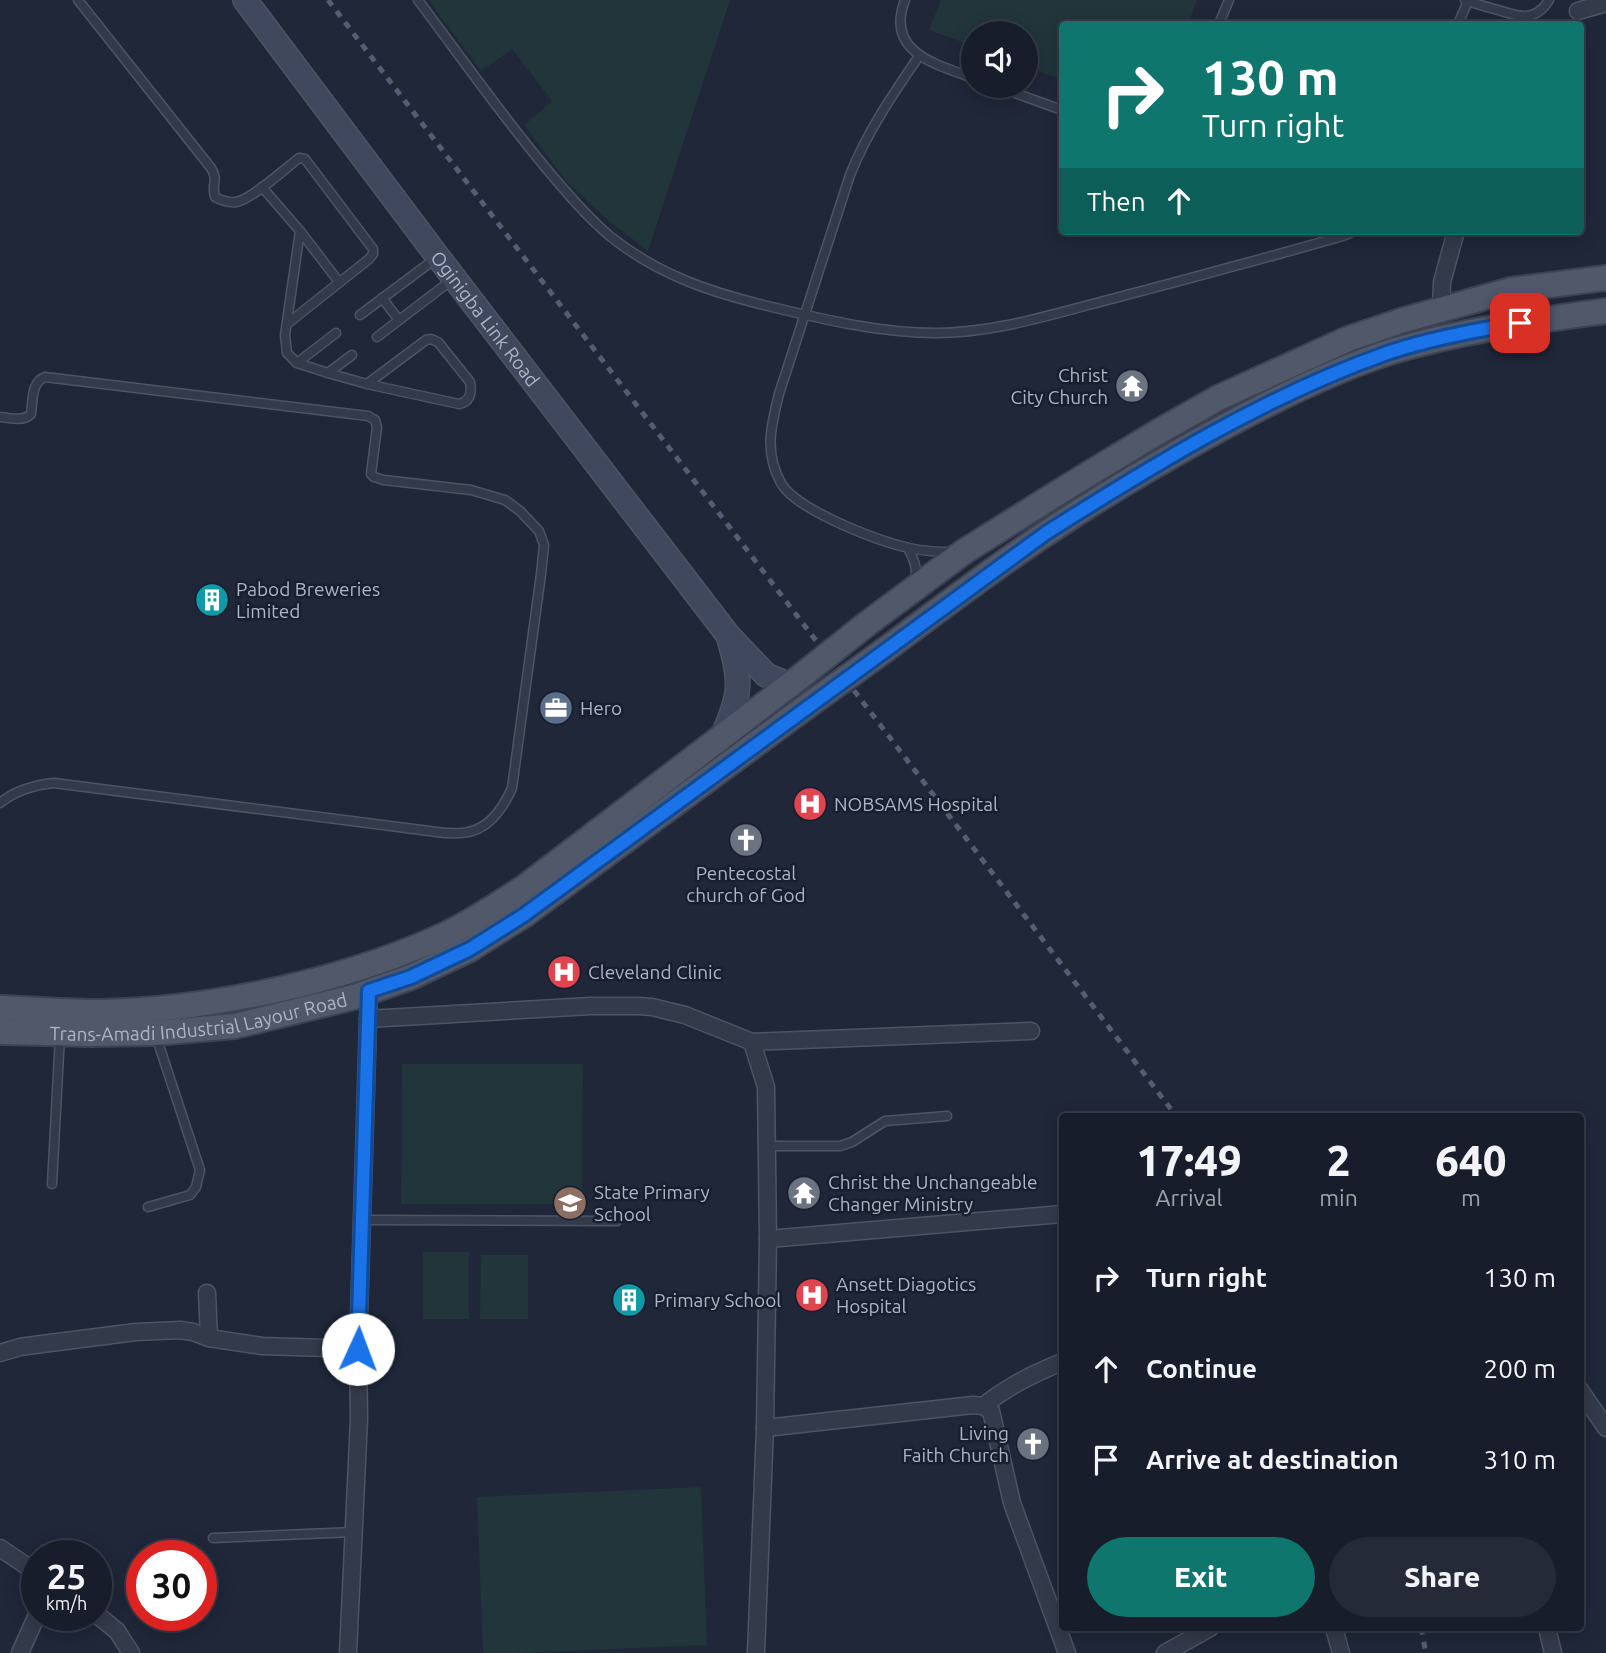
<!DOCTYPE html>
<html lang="en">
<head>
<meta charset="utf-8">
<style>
	body { margin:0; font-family:Ubuntu,sans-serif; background:#242a37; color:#f1f3f6; height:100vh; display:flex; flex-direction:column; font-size:26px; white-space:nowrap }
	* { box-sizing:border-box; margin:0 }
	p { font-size:23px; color:#9ea2a9 }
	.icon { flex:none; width:38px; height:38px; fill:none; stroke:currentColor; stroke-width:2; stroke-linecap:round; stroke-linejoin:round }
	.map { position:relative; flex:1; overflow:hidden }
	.drawer { position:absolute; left:1059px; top:1113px; width:525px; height:518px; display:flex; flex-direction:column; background:#171d2b; border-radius:7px; box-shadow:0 4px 18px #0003,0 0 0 2px #363b47 }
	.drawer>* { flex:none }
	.top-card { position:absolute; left:1059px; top:21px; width:525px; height:214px; border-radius:7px; box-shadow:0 4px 18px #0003,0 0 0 2px #363b47; background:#0f766e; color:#fff; overflow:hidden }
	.tools { position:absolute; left:961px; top:21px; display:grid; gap:14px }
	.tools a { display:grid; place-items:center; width:77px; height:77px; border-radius:50%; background:#171d2b; box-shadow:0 4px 18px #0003,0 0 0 2px #363b47; font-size:35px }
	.speed { position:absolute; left:21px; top:1540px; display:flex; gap:14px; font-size:35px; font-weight:700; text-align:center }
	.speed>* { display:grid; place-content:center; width:91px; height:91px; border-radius:50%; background:#171d2b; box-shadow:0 4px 18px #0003,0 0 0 2px #363b47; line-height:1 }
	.speed small { font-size:18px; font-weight:400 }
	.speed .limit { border:10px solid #d22; background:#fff; color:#111 }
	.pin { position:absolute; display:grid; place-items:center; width:60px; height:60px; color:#fff; margin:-30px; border-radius:14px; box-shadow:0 4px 10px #0006 }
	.me { position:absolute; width:77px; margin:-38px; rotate:2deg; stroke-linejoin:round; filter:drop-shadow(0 0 5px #0008) }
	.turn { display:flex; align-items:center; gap:24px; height:147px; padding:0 28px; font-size:32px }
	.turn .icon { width:91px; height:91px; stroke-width:2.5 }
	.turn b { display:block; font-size:49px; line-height:60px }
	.then { display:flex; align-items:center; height:66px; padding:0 28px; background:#0003; gap:14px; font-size:26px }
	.eta { display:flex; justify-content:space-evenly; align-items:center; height:119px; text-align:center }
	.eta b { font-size:42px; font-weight:800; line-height:49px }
	.primary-button { display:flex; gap:14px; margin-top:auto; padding:14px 28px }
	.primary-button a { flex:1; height:80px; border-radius:42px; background:#0f766e; color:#fff; font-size:28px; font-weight:800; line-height:80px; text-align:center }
	.primary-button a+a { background:#242a37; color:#f1f3f6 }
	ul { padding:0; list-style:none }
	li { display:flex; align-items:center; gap:21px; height:91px; padding:0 28px }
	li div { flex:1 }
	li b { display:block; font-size:26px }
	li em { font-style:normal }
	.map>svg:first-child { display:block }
</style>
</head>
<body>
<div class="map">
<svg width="1606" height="1653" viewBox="0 0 1606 1653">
	<rect width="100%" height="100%" fill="#1f2739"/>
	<g fill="#21353a">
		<path d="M428 0H730L648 251 605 218 565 180 524 125 552 101 512 49 481 71Z"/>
		<path d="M941 0H1197L1188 24H1062V80L1026 66V33H973V46L929 30Z"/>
		<path d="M402 1064H583L582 1204H401Z"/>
		<rect x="423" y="1252" width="46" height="67"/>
		<path d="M481 1255H528V1319H480Z"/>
		<path d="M701 1487 707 1645 518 1653H483L477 1497Z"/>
	</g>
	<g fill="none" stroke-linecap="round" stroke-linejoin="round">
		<g stroke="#4d5464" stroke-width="11">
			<g id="lane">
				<path d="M78 0 211 168C219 181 211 183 215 197 220 200 229 203 236 202 251 200 286 168 299 158L305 159 373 249V254L369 259 287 324"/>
				<path d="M418 0C460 56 500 113 545 167 565 191 587 217 611 237 660 276 713 293 772 307 826 320 881 333 936 333 992 333 1046 316 1100 302 1181 281 1262 259 1343 236L1354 231"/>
				<path d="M905 0C885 52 935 64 973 78"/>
				<path d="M1465 0C1476 4 1487 7 1498 10 1519 17 1536 22 1549 0"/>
				<path d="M1219 24 1229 0"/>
				<path d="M1458 24 1468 1"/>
				<path d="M919 56C893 94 867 132 850 175L779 394C771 426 764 452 781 483 796 510 878 541 909 548 923 551 938 552 952 552"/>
				<path d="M995 86 1062 110"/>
				<path d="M262 187 300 231 339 282"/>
				<path d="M300 231 285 335 287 353 297 363 328 373 367 384 459 404C470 402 472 393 470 382L438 342 431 339 426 340 367 384"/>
				<path d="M382 298 399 320"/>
				<path d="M360 315 435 259"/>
				<path d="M377 337 453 279"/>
				<path d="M297 363 336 333"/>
				<path d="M328 373 352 355"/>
				<path d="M0 417C11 418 23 422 31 414 33 401 31 382 45 377L368 416 375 420 377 427 371 474 374 477 384 480 471 490 505 500 520 511 539 531 544 545 541 574 512 788C504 806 490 828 468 832 461 834 452 833 445 833L54 783C34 785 16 790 0 803"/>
				<path d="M908 548C914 560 918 568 915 581"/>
				<path d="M767 1146H840L852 1142 885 1121 947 1116"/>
				<path d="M52 1184 60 1036"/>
				<path d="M148 1207 190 1195 196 1187 200 1170 156 1036"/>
				<path d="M362 1220 617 1221"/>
				<path d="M213 1538 354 1532"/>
			</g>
		</g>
		<g stroke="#4d5464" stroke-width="19">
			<g id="street">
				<path d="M1578 11 1606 3"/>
				<path d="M1441 309 1442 282 1456 231"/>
				<path d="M368 1019 590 1006H639L652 1007 685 1015 752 1042 1031 1031"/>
				<path d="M752 1042 766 1087 768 1239 765 1428 756 1653"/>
				<path d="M768 1239 1062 1214"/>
				<path d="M207 1293 209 1338"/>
				<path d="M0 1353 20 1347 42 1344 136 1332 180 1330 193 1332 209 1338 262 1346 358 1349"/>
				<path d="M1580 1390 1606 1428"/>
				<path d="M983 1406C1010 1385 1031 1375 1062 1362"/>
				<path d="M765 1428 973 1405 983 1406 991 1411 1012 1503 1067 1653"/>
				<path d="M0 1548 37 1573"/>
				<path d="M96 1614 117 1631 131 1653"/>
				<path d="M1334 1628 1341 1653"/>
				<path d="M1547 1628 1553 1653"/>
				<path d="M20 1653 37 1615"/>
				<path d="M348 1653 359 1419 358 1349 369 991"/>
				<path d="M1165 1653 1210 1628"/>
			</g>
		</g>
		<g stroke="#4d5464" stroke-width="26">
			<g id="secondary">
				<path id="s1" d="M245 0 438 257 728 635 766 675 790 685"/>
				<path d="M722 737C741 695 742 682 729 639"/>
			</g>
		</g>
		<g stroke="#3c4353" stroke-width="28">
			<g id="primary">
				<path d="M868 623 965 551 1077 481 1158 432 1218 398 1348 339 1404 320 1511 290 1606 278"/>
				<path d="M885 650C939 610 992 569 1048 532 1103 495 1161 461 1220 429 1275 399 1333 370 1393 351 1463 330 1534 321 1606 311"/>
				<path d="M0 1008C34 1009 68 1012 101 1012 209 1010 340 982 438 938 469 924 497 905 525 887L795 681"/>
				<path id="s2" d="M0 1032 90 1034 155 1033 235 1026 354 997 411 977 470 949 524 915 810 704"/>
			</g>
		</g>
		<use href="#lane" stroke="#333a4a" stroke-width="8"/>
		<use href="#street" stroke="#333a4a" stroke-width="16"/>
		<use href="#secondary" stroke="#40485d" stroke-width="23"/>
		<use href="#primary" stroke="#50586a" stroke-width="24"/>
		<g stroke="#545d71" stroke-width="5" stroke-dasharray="7 7" stroke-linecap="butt">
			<path d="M328 0 910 764 1176 1116"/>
			<path d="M1421 1628 1426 1653"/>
		</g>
		<g stroke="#3c4353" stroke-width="28" stroke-linecap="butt">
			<g id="primary-bridge">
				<path d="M795 681 868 623"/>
				<path d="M810 704 885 650"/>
			</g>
		</g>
		<use href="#primary-bridge" stroke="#50586a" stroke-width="24"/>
	</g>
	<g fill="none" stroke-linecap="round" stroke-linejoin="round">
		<g stroke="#114b97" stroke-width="18">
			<path id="route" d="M358 1349 369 991 411 977 470 949 524 915 1046 533C1155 464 1267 395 1390 352 1432 338 1476 330 1520 323"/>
		</g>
		<use href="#route" stroke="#1a73e8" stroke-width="12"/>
	</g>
	<defs>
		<g id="temple-disc" transform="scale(1.75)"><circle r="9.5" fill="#6b7280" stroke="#181f2e"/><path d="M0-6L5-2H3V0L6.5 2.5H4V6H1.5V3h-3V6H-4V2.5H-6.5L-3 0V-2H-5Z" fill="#fff"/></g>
		<g id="building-disc" transform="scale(1.75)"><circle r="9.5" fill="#0f9aa8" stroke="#181f2e"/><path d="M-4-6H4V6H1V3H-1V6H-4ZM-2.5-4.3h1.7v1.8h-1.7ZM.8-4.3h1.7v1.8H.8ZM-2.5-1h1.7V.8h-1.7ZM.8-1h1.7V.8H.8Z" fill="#fff"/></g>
		<g id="office-disc" transform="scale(1.75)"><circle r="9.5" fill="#5c6f8a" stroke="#181f2e"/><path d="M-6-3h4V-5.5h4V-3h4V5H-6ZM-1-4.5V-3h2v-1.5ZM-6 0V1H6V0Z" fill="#fff"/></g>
		<g id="hospital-disc" transform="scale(1.75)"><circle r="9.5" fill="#e0444e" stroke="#181f2e"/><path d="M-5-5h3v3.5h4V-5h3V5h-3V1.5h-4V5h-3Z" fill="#fff"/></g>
		<g id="church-disc" transform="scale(1.75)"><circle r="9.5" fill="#6b7280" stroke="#181f2e"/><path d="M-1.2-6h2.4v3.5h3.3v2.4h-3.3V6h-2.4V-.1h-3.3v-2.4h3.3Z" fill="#fff"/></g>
		<g id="school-disc" transform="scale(1.75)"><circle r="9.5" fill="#8d6e63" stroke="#181f2e"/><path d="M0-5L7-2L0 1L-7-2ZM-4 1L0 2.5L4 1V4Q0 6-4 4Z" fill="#fff"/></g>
	</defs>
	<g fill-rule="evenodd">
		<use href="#temple-disc" x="1132" y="386"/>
		<use href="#building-disc" x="212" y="600"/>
		<use href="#office-disc" x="556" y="708"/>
		<use href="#hospital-disc" x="810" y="804"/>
		<use href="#church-disc" x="746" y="840"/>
		<use href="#hospital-disc" x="564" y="972"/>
		<use href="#temple-disc" x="804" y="1193"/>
		<use href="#school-disc" x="570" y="1203"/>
		<use href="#hospital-disc" x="812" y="1295"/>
		<use href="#building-disc" x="629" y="1300"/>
		<use href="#church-disc" x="1033" y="1444"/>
	</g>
	<g text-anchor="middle" stroke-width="5" stroke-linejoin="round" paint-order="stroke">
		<g font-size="19" fill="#adb4c6" stroke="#181f2e">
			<text dy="7" stroke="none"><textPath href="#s1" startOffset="399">Oginigba Link Road</textPath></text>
			<text dy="7" stroke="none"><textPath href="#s2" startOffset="200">Trans-Amadi Industrial Layour Road</textPath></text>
		</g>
		<g font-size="19" fill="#adb4c6" stroke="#181f2e" text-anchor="start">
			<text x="1108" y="382" text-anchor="end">Christ<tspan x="1108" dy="22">City Church</tspan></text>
			<text x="236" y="596">Pabod Breweries<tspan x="236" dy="22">Limited</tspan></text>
			<text x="580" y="715">Hero</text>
			<text x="834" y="811">NOBSAMS Hospital</text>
			<text x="746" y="880" text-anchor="middle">Pentecostal<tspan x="746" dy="22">church of God</tspan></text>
			<text x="588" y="979">Cleveland Clinic</text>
			<text x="828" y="1189">Christ the Unchangeable<tspan x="828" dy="22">Changer Ministry</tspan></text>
			<text x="594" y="1199">State Primary<tspan x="594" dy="22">School</tspan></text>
			<text x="836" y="1291">Ansett Diagotics<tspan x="836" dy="22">Hospital</tspan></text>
			<text x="654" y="1307">Primary School</text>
			<text x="1009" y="1440" text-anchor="end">Living<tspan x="1009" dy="22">Faith Church</tspan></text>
		</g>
	</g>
</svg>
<div class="tools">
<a><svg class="icon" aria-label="sound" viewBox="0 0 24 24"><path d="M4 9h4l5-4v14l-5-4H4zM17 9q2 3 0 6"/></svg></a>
</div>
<div class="speed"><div>25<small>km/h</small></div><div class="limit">30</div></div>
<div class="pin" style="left:1520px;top:323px;background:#d93025"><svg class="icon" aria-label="arrive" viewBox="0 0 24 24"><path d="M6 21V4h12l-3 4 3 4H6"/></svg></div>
<svg class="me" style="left:358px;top:1349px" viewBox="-20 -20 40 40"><circle r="19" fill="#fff"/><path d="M0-13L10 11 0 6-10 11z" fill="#1a73e8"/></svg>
<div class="top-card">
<div class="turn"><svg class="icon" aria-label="right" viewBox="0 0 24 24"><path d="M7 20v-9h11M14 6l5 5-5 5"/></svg><div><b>130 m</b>Turn right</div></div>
<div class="then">Then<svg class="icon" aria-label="ahead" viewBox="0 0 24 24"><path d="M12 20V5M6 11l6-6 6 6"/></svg></div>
</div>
<section class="drawer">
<div class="eta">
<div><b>17:49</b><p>Arrival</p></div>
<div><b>2</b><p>min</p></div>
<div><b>640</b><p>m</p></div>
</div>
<ul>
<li><svg class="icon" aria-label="right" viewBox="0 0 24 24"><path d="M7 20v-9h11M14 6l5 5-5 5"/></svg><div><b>Turn right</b></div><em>130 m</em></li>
<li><svg class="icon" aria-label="ahead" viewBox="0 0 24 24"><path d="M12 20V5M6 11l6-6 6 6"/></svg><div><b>Continue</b></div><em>200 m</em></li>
<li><svg class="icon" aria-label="arrive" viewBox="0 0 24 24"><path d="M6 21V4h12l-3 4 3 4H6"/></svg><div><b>Arrive at destination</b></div><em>310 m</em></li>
</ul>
<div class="primary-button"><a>Exit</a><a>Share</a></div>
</section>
</div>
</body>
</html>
